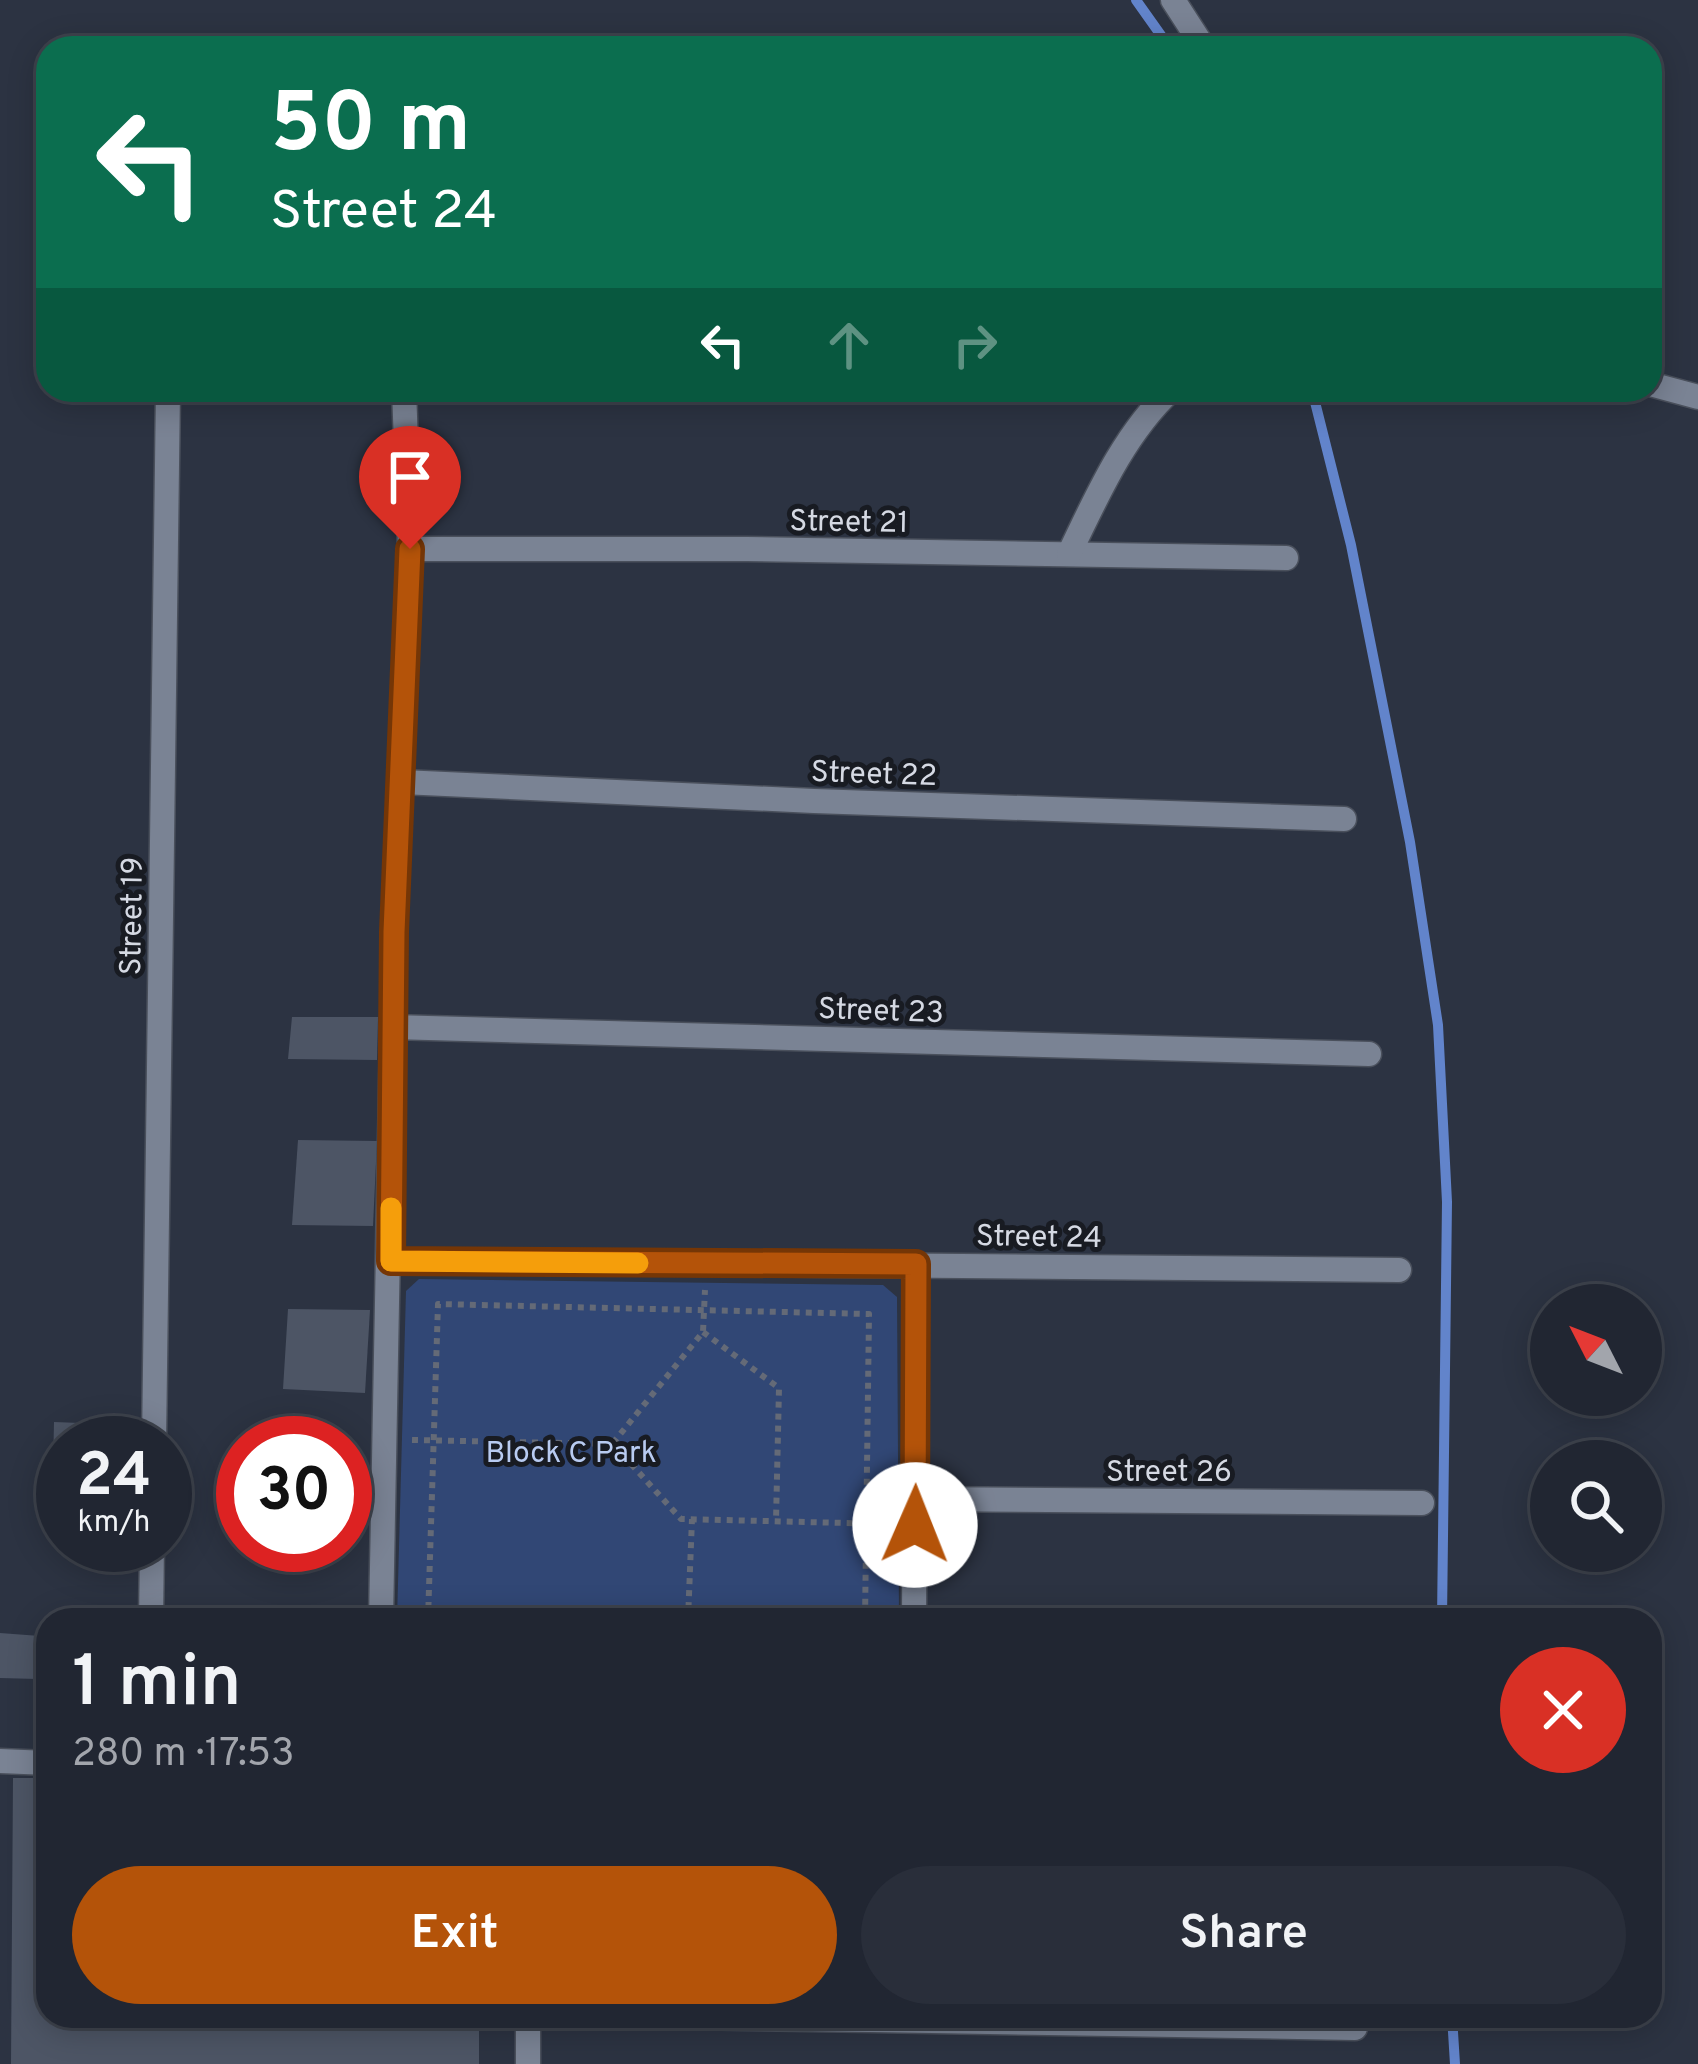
<!DOCTYPE html>
<html lang="en">
<head>
<meta charset="utf-8">
<style>
	body { margin:0; font-family:Overpass,sans-serif; background:#292e3a; color:#f1f3f6; height:100vh; display:flex; flex-direction:column; font-size:45px; white-space:nowrap }
	* { box-sizing:border-box; margin:0 }
	p { font-size:39px; color:#a2a5ac }
	.icon { flex:none; width:66px; height:66px; fill:none; stroke:currentColor; stroke-width:2; stroke-linecap:round; stroke-linejoin:round }
	.map { position:relative; flex:1; overflow:hidden }
	.side { position:absolute; left:36px; top:1608px; width:1626px; height:420px; display:flex; flex-direction:column; background:#212632; border-radius:36px; box-shadow:0 6px 30px #0003,0 0 0 3px #3e434d }
	.side>* { flex:none }
	.guide { position:absolute; left:36px; top:36px; width:1626px; height:366px; border-radius:36px; box-shadow:0 6px 30px #0003,0 0 0 3px #3e434d; background:#0b6e4f; color:#fff; overflow:hidden }
	.needle { width:78px; rotate:312deg }
	.buttons { position:absolute; left:1530px; top:1284px; display:grid; gap:24px }
	.buttons a { display:grid; place-items:center; width:132px; height:132px; border-radius:50%; background:#212632; box-shadow:0 6px 30px #0003,0 0 0 3px #3e434d; font-size:60px }
	.speed { position:absolute; left:36px; top:1416px; display:flex; gap:24px; font-size:60px; font-weight:700; text-align:center }
	.speed>* { display:grid; place-content:center; width:156px; height:156px; border-radius:50%; background:#212632; box-shadow:0 6px 30px #0003,0 0 0 3px #3e434d; line-height:1 }
	.speed small { font-size:30px; font-weight:400 }
	.speed .limit { border:18px solid #d22; background:#fff; color:#111 }
	.pin { position:absolute; display:grid; place-items:center; width:102px; height:102px; color:#fff; margin:-123px -51px; border-radius:50% 50% 50% 0; rotate:-45deg; box-shadow:0 0 12px #0007 }
	.pin .icon { rotate:45deg }
	.me { position:absolute; width:132px; margin:-66px; rotate:1deg; stroke-linejoin:round; filter:drop-shadow(0 0 9px #0008) }
	.turn { display:flex; align-items:center; gap:42px; height:252px; padding:0 36px; font-size:54px }
	.turn .icon { width:156px; height:156px; stroke-width:2.5 }
	.turn b { display:block; font-size:84px; line-height:102px }
	.lanes { display:flex; align-items:center; height:114px; padding:0 36px; background:#0003; justify-content:center; gap:60px; direction:ltr }
	.lanes .off { opacity:.35 }
	.round { display:grid; place-items:center; flex:none; width:126px; height:126px; border-radius:63px; background:#292e3a }
	.head { display:flex; align-items:center; justify-content:space-between; height:204px; padding:0 36px }
	h1 { font-size:72px; font-weight:600; line-height:90px }
	.action { display:flex; gap:24px; margin-top:auto; padding:24px 36px }
	.action a { flex:1; height:138px; border-radius:72px; background:#b45309; color:#fff; font-size:48px; font-weight:600; line-height:138px; text-align:center }
	.action a+a { background:#292e3a; color:#f1f3f6 }
	.map>svg:first-child { display:block }
</style>
</head>
<body>
<div class="map">
<svg width="1698" height="2064" viewBox="0 0 1698 2064">
	<rect width="100%" height="100%" fill="#2c3342"/>
	<path fill="#314775" d="M419 1279 883 1285 897 1297 899 1620H397L406 1291Z"/>
	<g fill="none" stroke-linecap="round" stroke-linejoin="round">
		<g stroke="#6284cb" stroke-width="10">
			<path d="M1136 0 1170 48"/>
			<path d="M1312 390 1351 545 1410 842 1438 1025 1447 1202 1442 1620"/>
			<path d="M1452 2016 1455 2064"/>
		</g>
	</g>
	<g fill="#4d5565">
		<path d="M292 1017H378L377 1060 288 1059Z"/>
		<path d="M298 1140 377 1141 373 1226 292 1225Z"/>
		<path d="M288 1309 370 1310 365 1393 283 1389Z"/>
		<path d="M54 1422 134 1425V1443H63V1469L53 1468Z"/>
		<path d="M0 1633 40 1636 37 1679 0 1678Z"/>
		<path d="M13 1778H48V2016H479V2064H11Z"/>
	</g>
	<g fill="none" stroke-linecap="round" stroke-linejoin="round">
		<g stroke="#4a505c" stroke-width="27">
			<g id="street">
				<path d="M1173 0 1204 48"/>
				<path d="M1650 384 1698 397"/>
				<path d="M410 549H747L1286 558"/>
				<path d="M1069 554C1097 496 1124 434 1171 390"/>
				<path d="M402 782 814 801 1344 819"/>
				<path d="M392 1027 1369 1054"/>
				<path d="M391 1261 1399 1270"/>
				<path d="M154 1443 168 390"/>
				<path d="M916 1499 1422 1503"/>
				<path d="M151 1620 152 1545"/>
				<path d="M381 1620 394 932 410 549 404 390"/>
				<path d="M914 1620 916 1264"/>
				<path d="M0 1761 48 1763"/>
				<path d="M632 2016 1355 2028"/>
				<path d="M528 2064V2016"/>
			</g>
		</g>
		<g stroke="#646a77" stroke-width="6" stroke-dasharray="6 6" stroke-linecap="butt">
			<path d="M703 1332 779 1388 776 1521"/>
			<path d="M412 1440 613 1444 681 1519 888 1524"/>
			<path d="M613 1443 703 1332 705 1290"/>
			<path d="M428 1620 438 1304 869 1314 865 1620"/>
			<path d="M688 1620 692 1519"/>
		</g>
		<use href="#street" stroke="#7a8394" stroke-width="24"/>
	</g>
	<g fill="none" stroke-linecap="round" stroke-linejoin="round">
		<g stroke="#753606" stroke-width="30">
			<path id="route" d="M410 549 394 932 391 1261 916 1264 915 1525"/>
		</g>
		<use href="#route" stroke="#b45309" stroke-width="21"/>
		<path stroke="#f59e0b" stroke-width="21" d="M391 1208V1261L638 1263"/>
	</g>
	<g text-anchor="middle" stroke-width="10" stroke-linejoin="round" paint-order="stroke">
		<g font-size="30" fill="#d5d9e3" stroke="#181b22">
			<text transform="translate(849 521) rotate(1)" y="10">Street 21</text>
			<text transform="translate(874 773) rotate(2)" y="10">Street 22</text>
			<text transform="translate(131 916) rotate(-89)" y="10">Street 19</text>
			<text transform="translate(881 1010) rotate(2)" y="10">Street 23</text>
			<text transform="translate(1039 1236) rotate(1)" y="10">Street 24</text>
			<text x="1169" y="1481">Street 26</text>
		</g>
		<g font-size="30" fill="#b8cbf1" stroke="#181b22">
			<text x="571" y="1462">Block C Park</text>
		</g>
	</g>
</svg>
<div class="buttons">
<a><svg class="needle" viewBox="-14 -14 28 28"><path d="M0-13l5 13h-10z" fill="#e53935"/><path d="M0 13l5-13h-10z" fill="#a2a5ac"/></svg></a>
<a><svg class="icon" aria-label="search" viewBox="0 0 24 24"><circle cx="10" cy="10" r="6"/><path d="M15 15l6 6"/></svg></a>
</div>
<div class="speed"><div>24<small>km/h</small></div><div class="limit">30</div></div>
<div class="pin" style="left:410px;top:549px;background:#d93025"><svg class="icon" aria-label="arrive" viewBox="0 0 24 24"><path d="M6 21V4h12l-3 4 3 4H6"/></svg></div>
<svg class="me" style="left:915px;top:1525px" viewBox="-20 -20 40 40"><circle r="19" fill="#fff"/><path d="M0-13L10 11 0 6-10 11z" fill="#b45309"/></svg>
<div class="guide">
<div class="turn"><svg class="icon" aria-label="left" viewBox="0 0 24 24"><path d="M17 20v-9H6M10 6l-5 5 5 5"/></svg><div><b>50 m</b>Street 24</div></div>
<div class="lanes"><svg class="icon" aria-label="left" viewBox="0 0 24 24"><path d="M17 20v-9H6M10 6l-5 5 5 5"/></svg><svg class="icon off" aria-label="ahead" viewBox="0 0 24 24"><path d="M12 20V5M6 11l6-6 6 6"/></svg><svg class="icon off" aria-label="right" viewBox="0 0 24 24"><path d="M7 20v-9h11M14 6l5 5-5 5"/></svg></div>
</div>
<section class="side">
<div class="head"><div><h1>1 min</h1><p>280 m · 17:53</p></div><a class="round" style="background:#d93025;color:#fff"><svg class="icon" aria-label="close" viewBox="0 0 24 24"><path d="M6 6l12 12M18 6L6 18"/></svg></a></div>
<div class="action"><a>Exit</a><a>Share</a></div>
</section>
</div>
</body>
</html>
